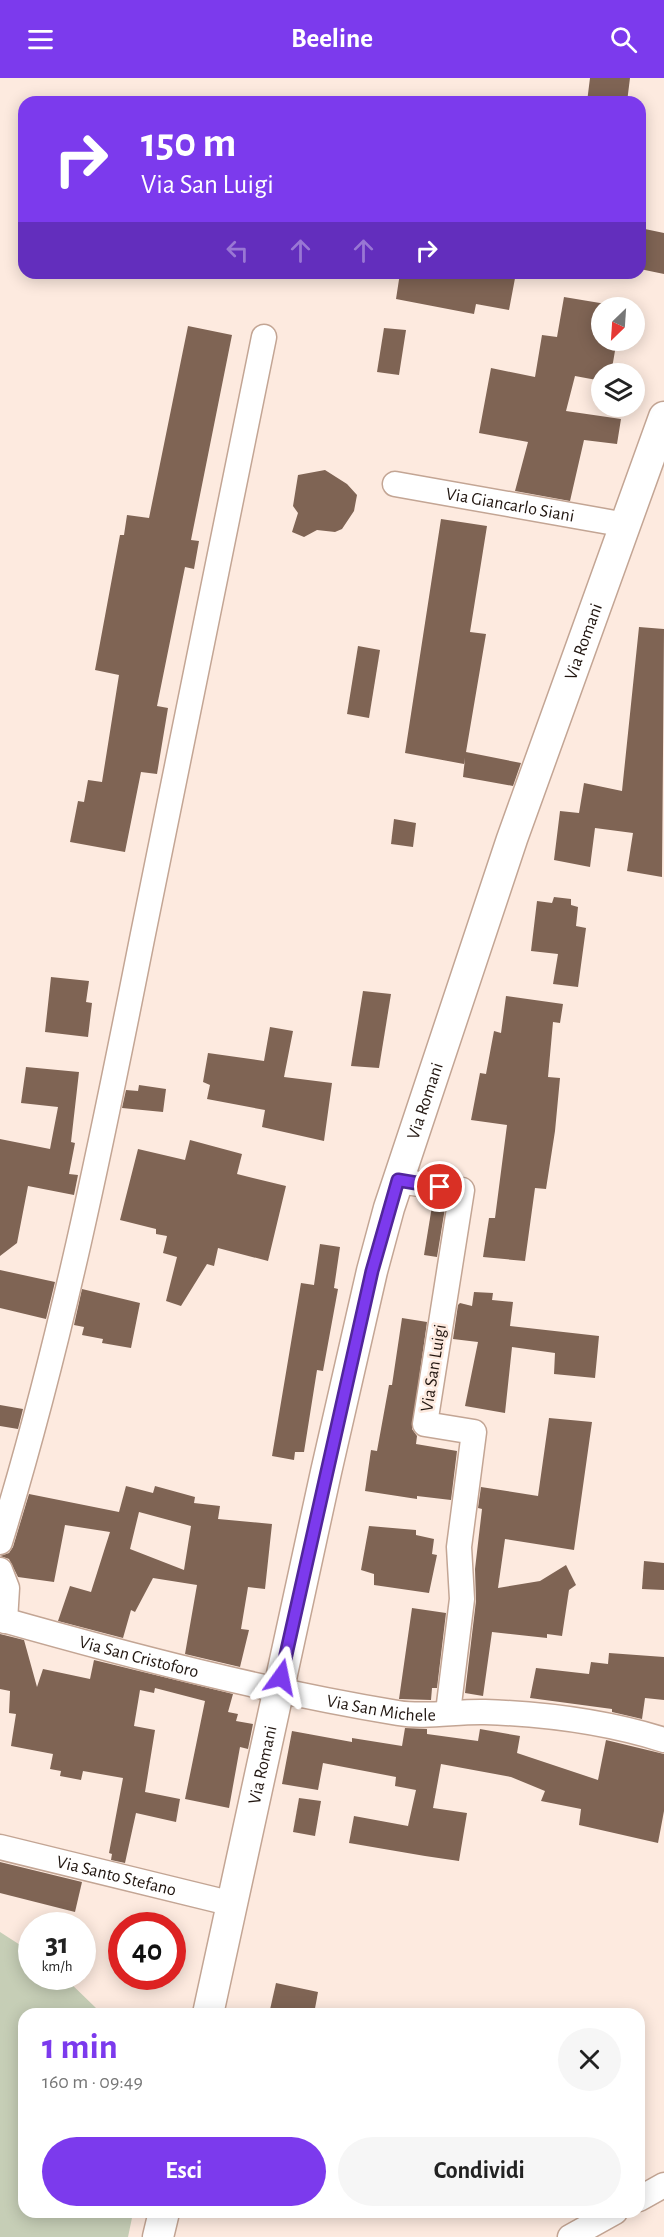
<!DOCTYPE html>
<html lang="it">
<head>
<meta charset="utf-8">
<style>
	body { margin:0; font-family:"Alegreya Sans",sans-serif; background:#f6f6f6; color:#222; height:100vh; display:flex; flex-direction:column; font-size:22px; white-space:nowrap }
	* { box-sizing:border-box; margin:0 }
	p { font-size:20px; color:#767676 }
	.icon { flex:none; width:33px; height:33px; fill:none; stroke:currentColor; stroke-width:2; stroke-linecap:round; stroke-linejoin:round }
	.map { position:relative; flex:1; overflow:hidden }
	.drawer { position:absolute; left:18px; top:1930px; width:627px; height:210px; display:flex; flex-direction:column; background:#fff; border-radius:18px; box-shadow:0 3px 15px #0003 }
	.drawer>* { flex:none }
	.hud { position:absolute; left:18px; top:18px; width:628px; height:183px; border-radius:18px; box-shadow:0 3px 15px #0003; background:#7c3aed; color:#fff; overflow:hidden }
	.needle { width:39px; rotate:205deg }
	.controls { position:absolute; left:591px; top:219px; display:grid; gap:12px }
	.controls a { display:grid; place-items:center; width:54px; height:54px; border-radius:50%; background:#fff; box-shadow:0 3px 15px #0003; font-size:30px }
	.speed { position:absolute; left:18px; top:1834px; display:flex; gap:12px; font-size:30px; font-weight:700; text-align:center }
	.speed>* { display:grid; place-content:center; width:78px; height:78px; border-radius:50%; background:#fff; box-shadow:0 3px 15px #0003; line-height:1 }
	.speed small { font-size:15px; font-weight:400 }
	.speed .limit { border:9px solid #d22; background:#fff; color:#111 }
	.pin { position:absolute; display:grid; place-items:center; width:51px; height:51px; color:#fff; margin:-26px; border:3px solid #fff; border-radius:50%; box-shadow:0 2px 6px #0007 }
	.me { position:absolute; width:66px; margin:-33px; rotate:12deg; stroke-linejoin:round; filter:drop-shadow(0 0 4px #0008) }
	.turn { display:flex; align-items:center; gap:21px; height:126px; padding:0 24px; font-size:27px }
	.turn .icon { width:78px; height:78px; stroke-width:2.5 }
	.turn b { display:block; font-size:42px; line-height:51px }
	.lanes { display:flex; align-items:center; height:57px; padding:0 24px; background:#0003; justify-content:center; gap:30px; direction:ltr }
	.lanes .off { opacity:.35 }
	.round { display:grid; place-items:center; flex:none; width:63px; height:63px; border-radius:32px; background:#f6f6f6 }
	.overview { display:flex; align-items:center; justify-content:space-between; height:102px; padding:0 24px }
	h1 { font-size:36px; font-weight:600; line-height:45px; color:#7c3aed }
	.action { display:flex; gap:12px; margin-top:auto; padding:12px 24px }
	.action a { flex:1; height:69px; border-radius:36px; background:#7c3aed; color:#fff; font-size:24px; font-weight:600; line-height:69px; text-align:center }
	.action a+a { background:#f6f6f6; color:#222 }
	header { display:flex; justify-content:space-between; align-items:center; height:78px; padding:0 24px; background:#7c3aed; color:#fff; font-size:27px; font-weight:600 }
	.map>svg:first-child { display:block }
</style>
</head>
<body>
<header><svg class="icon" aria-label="menu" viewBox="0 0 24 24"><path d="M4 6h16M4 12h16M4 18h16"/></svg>Beeline<svg class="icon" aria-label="search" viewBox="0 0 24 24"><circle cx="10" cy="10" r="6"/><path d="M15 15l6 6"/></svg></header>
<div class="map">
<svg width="664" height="2159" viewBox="0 0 664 2159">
	<rect width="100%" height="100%" fill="#fdeadf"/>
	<path fill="#c6ceb6" d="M0 1854 31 1874 32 1899H64L96 1930 99 1936H24V2134L133 2135 128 2159H0Z"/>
	<g fill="#7f6454" fill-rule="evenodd">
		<path d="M590 0H630L627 24H587Z"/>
		<path d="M640 150 664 155V196L640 191Z"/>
		<path d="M400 195H516L509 232 476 226 474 236 396 221Z"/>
		<path d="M564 219 612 227 611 230H602V262L616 267 611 296H602V303L575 298 566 333 621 341 617 366 584 362 570 423 515 413 528 364 479 355 491 290 535 299 542 257 557 259Z"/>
		<path d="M188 248 232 257 191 462 199 463 194 491 185 489 157 628 168 630 157 696 141 694 125 774 70 764 78 723 84 724 88 702 102 704 119 597 95 592 120 457H124L127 437 149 440Z"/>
		<path d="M384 250 406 252 399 297 377 294Z"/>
		<path d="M325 392 347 406 357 417 354 433 342 451 335 454 317 452 304 459 292 454 298 435 293 428 298 397Z"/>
		<path d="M441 441 487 448 470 554 486 556 466 674 521 685 513 708 463 699 465 680 464 686 405 675Z"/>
		<path d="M639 549 664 551 662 799 627 793 633 755 595 750 590 789 554 782 560 733 579 735 584 705 622 713Z"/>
		<path d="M358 568 380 572 369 640 347 636Z"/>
		<path d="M394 741 416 745 413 769 391 766Z"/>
		<path d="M554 819 571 821V827L578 829 576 848 586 850 578 909 553 906 558 876 531 873 537 823 552 825Z"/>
		<path d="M51 899 89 903 86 924 92 925 88 959 45 954Z"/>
		<path d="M363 913 391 916 379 990 351 988Z"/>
		<path d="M506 918 563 926 560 945 553 944 548 999 560 1000 555 1053 546 1111 535 1110 525 1183 483 1179 489 1140H495L507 1047 471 1042 480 995 486 996 494 953 501 955Z"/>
		<path d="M270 949 293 953 284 999 332 1005 324 1063 262 1049 265 1032 207 1021 210 1007 203 1004 208 975 264 983Z"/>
		<path d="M26 989 79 994 71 1064 75 1065 69 1096 78 1097 74 1117 28 1108 17 1165 0 1178V1061L50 1071 58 1029 21 1025Z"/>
		<path d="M139 1007 166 1011 163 1034 122 1030 126 1012 138 1013Z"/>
		<path d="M190 1062 242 1076 237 1096 286 1108 268 1183 218 1170 214 1188 207 1186 181 1228 166 1223 177 1179 163 1175 167 1158 156 1156V1151L120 1142 138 1071 185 1082Z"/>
		<path d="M433 1122 446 1124 437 1179 424 1177Z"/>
		<path d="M320 1166 340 1169 334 1210 338 1211 323 1293 317 1292 304 1374H295L294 1382 272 1378 301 1205 314 1207Z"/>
		<path d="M0 1192 55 1204 46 1241 0 1230Z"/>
		<path d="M82 1211 140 1225 131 1270 102 1265 103 1261 82 1257 84 1249 74 1247Z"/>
		<path d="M474 1214 493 1215 492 1222 513 1224 510 1248 599 1258 595 1300 554 1296 555 1275 512 1269 505 1335 465 1328 478 1264 453 1261 458 1227 460 1225 472 1228Z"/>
		<path d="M402 1240 427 1244 412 1351 417 1358 416 1366 457 1373 451 1422 417 1418V1421L365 1413 371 1372 377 1373 389 1307H392Z"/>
		<path d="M0 1327 23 1331 18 1351 0 1348Z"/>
		<path d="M549 1340 592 1344 574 1472 505 1461 498 1510 540 1503 566 1487 576 1507 569 1512 562 1558 547 1556V1560L492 1554 483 1618 465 1615 476 1523 475 1491 482 1431 478 1430 481 1409 538 1418Z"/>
		<path d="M126 1408 153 1415 155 1408 195 1419 194 1425 220 1428 218 1441 272 1446 265 1511 248 1509 241 1551 249 1552 240 1589 185 1576 197 1507 153 1500 135 1534 131 1532 123 1560 58 1543 70 1508 91 1514 110 1454 65 1447 54 1504 18 1499 9 1481 0 1478 9 1475 13 1469 29 1416 119 1434ZM139 1434 191 1448 184 1492 130 1471Z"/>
		<path d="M369 1448 416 1452V1457L434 1461 432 1476 437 1477 429 1515 374 1507V1496L361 1492Z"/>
		<path d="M644 1483 664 1485V1512L642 1511Z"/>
		<path d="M412 1530 446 1535 437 1610H432L431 1622 399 1621Z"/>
		<path d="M0 1556 24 1562 37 1609 43 1591 90 1601 94 1582 233 1616 228 1634 238 1636 236 1643 253 1646 248 1671 240 1669 229 1730 185 1721 205 1623 155 1610 154 1615 140 1612 134 1648 155 1652 145 1714 180 1721 176 1744 136 1735 125 1785 111 1782 112 1776 109 1775 123 1700 83 1693 81 1702 60 1698 61 1693 50 1691 53 1676 11 1668 16 1636 9 1635 10 1613 0 1611Z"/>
		<path d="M609 1575 664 1579V1622L645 1620 642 1641 612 1634V1631L530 1620 536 1590 589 1596 591 1584 608 1586Z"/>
		<path d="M405 1650 427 1651V1656L478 1663 480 1651 520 1658 517 1675 598 1702 606 1662 664 1676V1733L658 1765 579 1747 581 1731 541 1723 545 1713 511 1699 441 1686 433 1730 467 1735 459 1783 425 1778 349 1765 354 1738 408 1748 416 1712 395 1708 396 1699 323 1685 318 1712 282 1706 292 1653 352 1664V1660L402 1668Z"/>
		<path d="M299 1720 321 1723 315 1758 293 1754Z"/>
		<path d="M0 1784 82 1804 75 1834 0 1815Z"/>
		<path d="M276 1905 318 1914 314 1936H269Z"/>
	</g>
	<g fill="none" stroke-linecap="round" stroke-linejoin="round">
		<g stroke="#c3a594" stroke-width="27">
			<g id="minor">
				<path id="s1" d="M395 406 626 447"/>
				<path d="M398 1103 462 1112 425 1346 474 1354 459 1469 462 1521 448 1634"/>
				<path d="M0 1464C61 1266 102 1063 142 861 183 660 223 460 264 259"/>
				<path d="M0 1492 7 1510 5 1543"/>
				<path id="s2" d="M0 1541C131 1578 264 1613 398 1635 426 1640 457 1633 485 1634 544 1636 607 1644 664 1662"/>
				<path id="s3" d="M0 1769 233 1826"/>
				<path d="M639 2121 664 2107"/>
				<path d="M570 2159 615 2134"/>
			</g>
		</g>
		<g stroke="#c3a594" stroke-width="33">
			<g id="tertiary">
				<path id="s4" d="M208 1936 326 1394 372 1193 389 1130 512 761 664 339"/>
				<path d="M158 2159 164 2134"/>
			</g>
		</g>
		<use href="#minor" stroke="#fff" stroke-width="24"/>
		<use href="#tertiary" stroke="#fff" stroke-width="30"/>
	</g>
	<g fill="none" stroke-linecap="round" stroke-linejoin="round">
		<g stroke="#51269a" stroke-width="15">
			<path id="route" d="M281 1599 372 1193 398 1102 440 1109"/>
		</g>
		<use href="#route" stroke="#7c3aed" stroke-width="10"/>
	</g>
	<g text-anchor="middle" stroke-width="5" stroke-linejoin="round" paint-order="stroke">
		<g font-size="18" fill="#211610" stroke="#fdeadf">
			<text dy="6" stroke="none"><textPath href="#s1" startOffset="117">Via Giancarlo Siani</textPath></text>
			<text dy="6" stroke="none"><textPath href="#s4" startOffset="1425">Via Romani</textPath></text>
			<text dy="6" stroke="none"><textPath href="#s4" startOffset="939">Via Romani</textPath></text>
			<text transform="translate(433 1290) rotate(-81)" y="6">Via San Luigi</text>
			<text dy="6" stroke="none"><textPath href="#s2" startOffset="144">Via San Cristoforo</textPath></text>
			<text dy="6" stroke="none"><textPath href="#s2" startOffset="392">Via San Michele</textPath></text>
			<text dy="6" stroke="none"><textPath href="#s4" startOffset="255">Via Romani</textPath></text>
			<text dy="6" stroke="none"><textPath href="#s3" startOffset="120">Via Santo Stefano</textPath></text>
		</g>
	</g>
</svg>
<div class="controls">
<a><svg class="needle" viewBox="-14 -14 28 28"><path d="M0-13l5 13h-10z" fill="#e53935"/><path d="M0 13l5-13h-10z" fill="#767676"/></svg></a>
<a><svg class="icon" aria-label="layers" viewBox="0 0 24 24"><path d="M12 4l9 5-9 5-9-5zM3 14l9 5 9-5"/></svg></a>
</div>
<div class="speed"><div>31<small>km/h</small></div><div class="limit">40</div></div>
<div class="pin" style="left:440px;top:1109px;background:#d93025"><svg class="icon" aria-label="arrive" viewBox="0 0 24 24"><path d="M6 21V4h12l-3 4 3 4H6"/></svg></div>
<svg class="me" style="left:281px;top:1599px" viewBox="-20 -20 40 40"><path d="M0-17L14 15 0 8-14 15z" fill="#7c3aed" stroke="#fff" stroke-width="4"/></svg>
<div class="hud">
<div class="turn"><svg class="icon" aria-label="right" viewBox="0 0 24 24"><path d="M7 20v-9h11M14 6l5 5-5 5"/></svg><div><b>150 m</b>Via San Luigi</div></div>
<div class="lanes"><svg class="icon off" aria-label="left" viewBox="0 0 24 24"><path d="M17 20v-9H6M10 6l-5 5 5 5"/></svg><svg class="icon off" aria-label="ahead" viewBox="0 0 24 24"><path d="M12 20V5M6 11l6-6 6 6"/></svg><svg class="icon off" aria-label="ahead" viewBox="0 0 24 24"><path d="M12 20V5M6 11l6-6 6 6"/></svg><svg class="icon" aria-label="right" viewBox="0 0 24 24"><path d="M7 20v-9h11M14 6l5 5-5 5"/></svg></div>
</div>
<section class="drawer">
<div class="overview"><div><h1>1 min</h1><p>160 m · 09:49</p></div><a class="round"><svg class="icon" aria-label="close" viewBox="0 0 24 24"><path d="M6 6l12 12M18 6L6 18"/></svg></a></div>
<div class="action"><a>Esci</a><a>Condividi</a></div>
</section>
</div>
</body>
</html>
